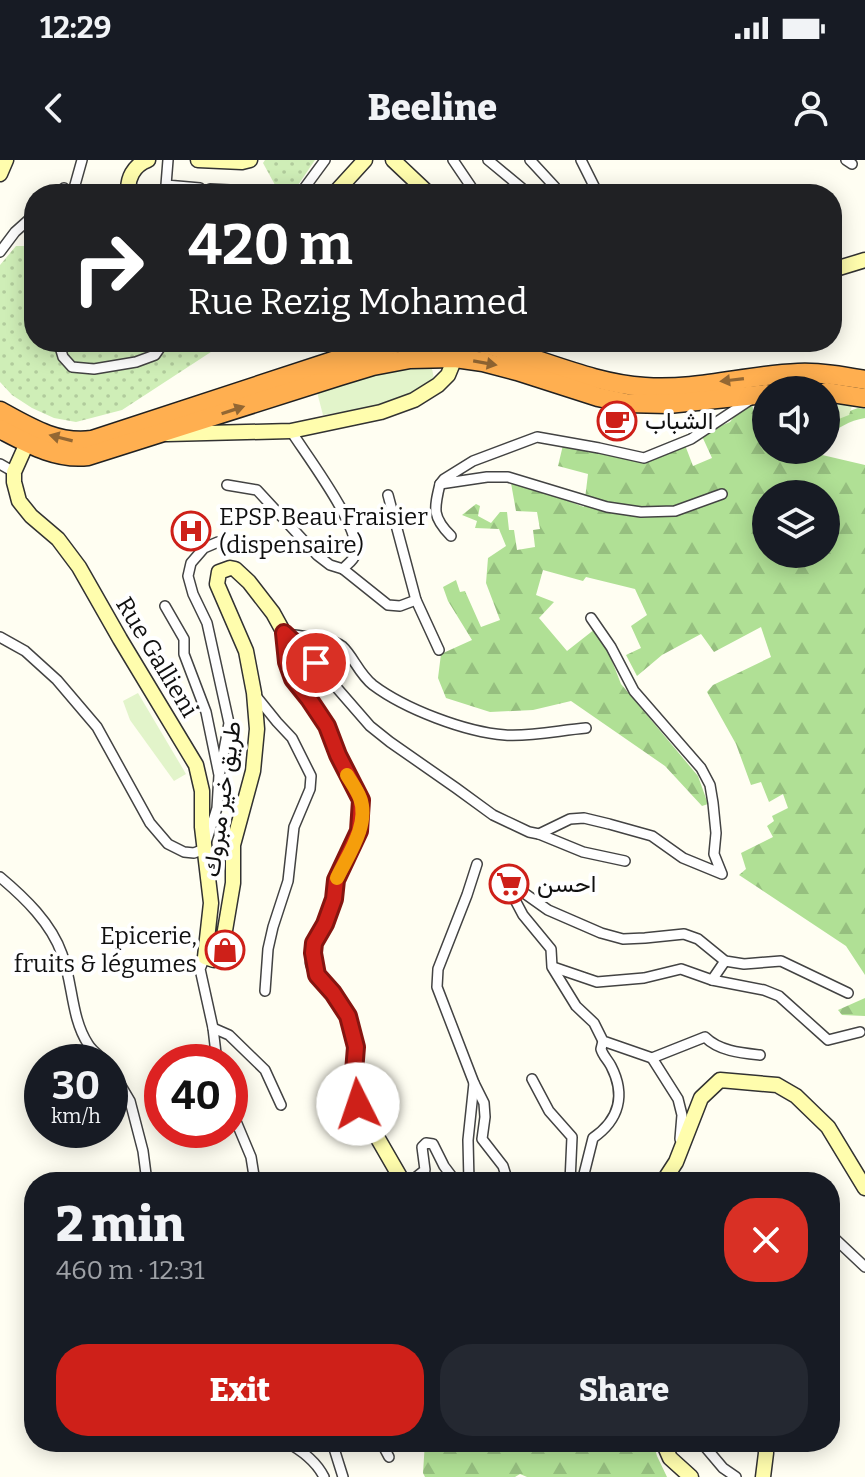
<!DOCTYPE html>
<html lang="en">
<head>
<meta charset="utf-8">
<style>
	body { margin:0; font-family:Bitter,Vazirmatn,serif; background:#242831; color:#f1f3f6; height:100vh; display:flex; flex-direction:column; font-size:30px; white-space:nowrap }
	* { box-sizing:border-box; margin:0 }
	p { font-size:26px; color:#9ea1a6 }
	.icon { flex:none; width:44px; height:44px; fill:none; stroke:currentColor; stroke-width:2; stroke-linecap:round; stroke-linejoin:round }
	.map { position:relative; flex:1; overflow:hidden }
	.details { position:absolute; left:24px; top:1012px; width:816px; height:280px; display:flex; flex-direction:column; background:#171b24; border-radius:32px; box-shadow:0 4px 20px #0003 }
	.details>* { flex:none }
	.guide { position:absolute; left:24px; top:24px; width:818px; height:168px; border-radius:32px; box-shadow:0 4px 20px #0003; background:#202124; color:#fff; overflow:hidden }
	.buttons { position:absolute; left:752px; top:216px; display:grid; gap:16px }
	.buttons a { display:grid; place-items:center; width:88px; height:88px; border-radius:50%; background:#171b24; box-shadow:0 4px 20px #0003; font-size:40px }
	.speed { position:absolute; left:24px; top:884px; display:flex; gap:16px; font-size:40px; font-weight:700; text-align:center }
	.speed>* { display:grid; place-content:center; width:104px; height:104px; border-radius:50%; background:#171b24; box-shadow:0 4px 20px #0003; line-height:1 }
	.speed small { font-size:20px; font-weight:400 }
	.speed .limit { border:12px solid #d22; background:#fff; color:#111 }
	.pin { position:absolute; display:grid; place-items:center; width:68px; height:68px; color:#fff; margin:-34px; border:4px solid #fff; border-radius:50%; box-shadow:0 2px 8px #0007 }
	.me { position:absolute; width:88px; margin:-44px; rotate:356deg; stroke-linejoin:round; filter:drop-shadow(0 0 6px #0008) }
	.turn { display:flex; align-items:center; gap:28px; height:168px; padding:0 32px; font-size:36px }
	.turn .icon { width:104px; height:104px; stroke-width:2.5 }
	.turn b { display:block; font-size:56px; line-height:68px }
	.round { display:grid; place-items:center; flex:none; width:84px; height:84px; border-radius:32px; background:#242831 }
	.overview { display:flex; align-items:center; justify-content:space-between; height:136px; padding:0 32px }
	h1 { font-size:48px; font-weight:800; line-height:60px }
	.primary-button { display:flex; gap:16px; margin-top:auto; padding:16px 32px }
	.primary-button a { flex:1; height:92px; border-radius:32px; background:#ce2019; color:#fff; font-size:32px; font-weight:800; line-height:92px; text-align:center }
	.primary-button a+a { background:#242831; color:#f1f3f6 }
	.status { display:flex; justify-content:space-between; align-items:center; height:56px; padding:0 40px; background:#171b24; direction:ltr }
	.status svg { height:22px; fill:currentColor }
	header { display:flex; justify-content:space-between; align-items:center; height:104px; padding:0 32px; background:#171b24; font-size:36px; font-weight:800 }
	.map>svg:first-child { display:block }
</style>
</head>
<body>
<div class="status"><b>12:29</b><svg viewBox="0 0 49 12"><path d="M0 12V9h3v3zM5 12V6h3v6zM10 12V3h3v9zM15 12V0h3v12zM26 1h20v11H26zM47 4h2v5h-2z"/></svg></div>
<header><svg class="icon" aria-label="back" viewBox="0 0 24 24"><path d="M15 5l-7 7 7 7"/></svg>Beeline<svg class="icon" aria-label="person" viewBox="0 0 24 24"><circle cx="12" cy="8" r="4"/><path d="M4 21q1-7 8-7t8 7"/></svg></header>
<div class="map">
<svg width="865" height="1317" viewBox="0 0 865 1317">
	<defs>
		<pattern id="grass-dots" width="8" height="8" patternUnits="userSpaceOnUse" patternTransform="scale(2)"><rect width="8" height="8" fill="#cfeeb7"/><path d="M2 2h.1M6 6h.1" fill="none" stroke="#b1cb9c" stroke-width="1.8" stroke-linecap="round"/></pattern>
		<pattern id="forest-firs" width="22" height="20" patternUnits="userSpaceOnUse" patternTransform="scale(2)"><rect width="22" height="20" fill="#b0e095"/><path d="M5 1l3.5 6h-7zM16 11l3.5 6h-7z" fill="#96bf7f"/></pattern>
	</defs>
	<rect width="100%" height="100%" fill="#fffef2"/>
	<g fill="url(#grass-dots)">
		<path d="M265 0H315L292 34H280L263 3Z"/>
		<path d="M16 86H29L34 89V182H211L214 190 122 250 76 262 54 258 32 248 12 235 0 222V105Z"/>
	</g>
	<g fill="url(#forest-firs)" fill-rule="evenodd">
		<path d="M752 243 754 256 766 262V290H818V294L865 305V815L846 786 739 715 746 709 741 693 773 677 767 666 774 661 772 656 788 648 783 634 769 642 761 622 751 625 736 584 707 532 713 525 771 497 761 467 714 492 701 474 662 495 637 516 626 495 641 488 631 466 647 455 635 429 586 417 583 421 543 410 536 435 554 442 539 458 567 491 595 469 605 483 621 524 698 616 708 644 702 646 665 606 571 541 533 550 490 552 446 538 438 518 441 494 472 480 448 441 443 427 456 420 460 432 465 431 481 467 500 460 486 423 488 398 506 386 499 369 475 368 477 361 462 355 476 344 480 346 478 356 491 363 500 352H507L509 370H514L517 390 535 387 533 370 540 369 537 352 516 351 511 323 531 327 584 347 588 314 558 306 563 285 649 295 685 285 693 306 712 298 701 274 730 262 744 245ZM766 334H826V394H766Z"/>
		<path d="M858 248 865 249V258C849 261 838 267 826 279V265L844 253Z"/>
		<path d="M865 838V856L842 855 838 850Z"/>
		<path d="M425 1282H653L657 1296 667 1317H527L520 1314 515 1317H425L423 1313Z"/>
	</g>
	<g fill="#e2f4ca">
		<path d="M431 204 435 223 386 246 323 255 317 232 398 208Z"/>
		<path d="M826 243 852 246 849 255 826 264Z"/>
		<path d="M138 533 186 614 174 621 130 560 123 541Z"/>
	</g>
	<g fill="none" stroke-linecap="round" stroke-linejoin="round">
		<g stroke="#434343" stroke-width="12">
			<g id="street">
				<path d="M168 0 166 25 200 28"/>
				<path d="M453 0 476 34"/>
				<path d="M488 0 529 34"/>
				<path d="M530 0 555 27 559 34"/>
				<path d="M581 0 598 34"/>
				<path d="M846 0 852 4"/>
				<path d="M210 29 230 30"/>
				<path d="M241 31 271 32 272 34"/>
				<path d="M73 32 82 0"/>
				<path d="M58 34 64 28"/>
				<path d="M300 34 325 0"/>
				<path d="M0 92 15 72 34 55"/>
				<path d="M60 187 63 197 72 207 94 209 136 202 155 195 164 182"/>
				<path d="M0 304 14 312"/>
				<path d="M440 324C434 349 432 357 451 376"/>
				<path d="M227 325 257 330 317 395 330 405 343 409C347 404 353 401 355 395 363 369 306 295 291 271"/>
				<path d="M722 334 675 351 641 352 607 347 508 317H487L440 324 444 319 473 301 537 277 599 288 644 298 691 279 750 240"/>
				<path d="M388 335 416 440 439 490"/>
				<path d="M218 382 204 388 191 403 188 416 193 434 207 463 229 563 220 612"/>
				<path d="M343 409 388 445 400 446 416 440"/>
				<path d="M284 473 303 489 370 566 390 582 456 628 493 655 529 672 539 674 570 659 584 658 609 664 652 676 683 698 722 714 714 694 716 673 713 643 710 625 701 608 634 531 611 487 591 458"/>
				<path d="M288 474C303 477 330 477 342 486 353 496 359 514 373 525 405 549 465 572 505 575 530 577 561 570 586 568"/>
				<path d="M0 477 25 491 57 520 97 567 150 663 168 684 184 692 194 693 204 689 217 648 219 615 206 552 184 494V479L165 446"/>
				<path d="M256 536 277 562 292 578 311 616 310 629 294 667 288 721 273 767 268 789 265 831"/>
				<path d="M539 674 583 692 625 701"/>
				<path d="M477 704 467 735 438 809 437 827 474 923 484 943 485 957 482 979 503 1006 508 1022"/>
				<path d="M0 717C25 738 51 763 62 794 73 823 71 858 88 884 92 891 100 896 106 902"/>
				<path d="M506 723 517 728 548 750 601 773 623 779 645 778 684 774 698 779 725 801 744 804 781 801 848 833"/>
				<path d="M506 723 523 755 551 789 552 807 576 846 594 863 603 881 652 898 705 877C719 891 741 893 760 895"/>
				<path d="M205 797 200 809 213 868 217 902"/>
				<path d="M553 807 597 822 644 818 681 809 712 820 764 830 779 836 828 880 860 872"/>
				<path d="M712 820 725 801"/>
				<path d="M213 868 229 875 265 910 281 945"/>
				<path d="M652 898 678 939 682 955 680 979"/>
				<path d="M110 907 130 941 143 991 147 1022"/>
				<path d="M532 919 549 951 572 977 570 1022"/>
				<path d="M230 947 251 997 255 1022"/>
				<path d="M789 1021V1022"/>
				<path d="M410 1022 425 1010 422 987 426 983 433 984 444 1006 456 1022"/>
				<path d="M469 1022 468 980 474 923"/>
				<path d="M582 1022 593 978C619 960 626 935 611 906 608 900 603 896 601 889L603 881"/>
				<path d="M830 1074 865 1107"/>
				<path d="M286 1282C301 1290 316 1301 324 1317"/>
				<path d="M332 1282 343 1317"/>
				<path d="M381 1282 389 1297"/>
				<path d="M701 1282 723 1308 736 1317"/>
			</g>
		</g>
		<g stroke="#323232" stroke-width="17">
			<g id="secondary">
				<path d="M198 0 242 2 250 0"/>
				<path d="M393 0 429 34"/>
				<path d="M0 14 6 0"/>
				<path d="M129 34C126 19 134 5 148 0"/>
				<path d="M334 34 365 0"/>
				<path d="M832 110 865 100"/>
				<path d="M167 274 291 271 381 252 414 240 438 225 448 215 455 198"/>
				<path d="M27 283 14 312V322L19 341 31 356 58 379 79 407 120 479 196 605 202 631V667L211 743 205 797 214 800 221 794 233 723V685L253 611 257 569 254 533 246 491 217 424 219 412 230 408 235 409 249 422 273 453 284 473 287 502 293 519 309 539 327 566 338 595 361 640 359 671 336 720 334 739 325 764 314 783 313 803 317 815 333 833 348 856 356 887 353 924 358 944 403 1022"/>
				<path d="M663 1022 676 1002 701 938 720 920 777 925 796 936 828 967 865 1028"/>
				<path d="M663 1282 670 1298 691 1317"/>
				<path d="M763 1317 766 1293 765 1282"/>
			</g>
		</g>
		<g stroke="#212121" stroke-width="21">
			<g id="highway">
				<path d="M473 182C531 193 585 223 645 227 696 231 747 215 798 213 820 212 843 216 865 220"/>
				<path d="M826 232 865 238"/>
				<path d="M0 251C29 267 58 285 92 280L348 196 403 182"/>
				<path d="M0 269C27 283 56 300 88 296L340 216 373 206 410 199 455 198 483 202 517 211 598 237 626 243 668 244 766 234"/>
			</g>
		</g>
		<use href="#street" stroke="#fff" stroke-width="9"/>
		<use href="#secondary" stroke="#fffdad" stroke-width="14"/>
		<use href="#highway" stroke="#ffaf50" stroke-width="18"/>
	</g>
	<defs><path id="oneway-solid" d="M-6-.8H1V-3.2L6.5 0L1 3.2V.8H-6Z" transform="scale(2)"/></defs>
	<g fill="#936733">
		<use href="#oneway-solid" transform="translate(485 203) rotate(10)"/>
		<use href="#oneway-solid" transform="translate(732 220) rotate(173)"/>
		<use href="#oneway-solid" transform="translate(233 250) rotate(-18)"/>
		<use href="#oneway-solid" transform="translate(61 278) rotate(-166)"/>
	</g>
	<g fill="none" stroke-linecap="round" stroke-linejoin="round">
		<g stroke="#861510" stroke-width="20">
			<path id="route" d="M316 503 284 473 287 502 293 519 309 539 327 566 338 595 361 640 359 671 336 720 334 739 325 764 314 783 313 793 317 815 333 833 348 856 356 887 353 924 358 944"/>
		</g>
		<use href="#route" stroke="#ce2019" stroke-width="14"/>
		<path stroke="#f59e0b" stroke-width="14" d="M337 718C348 695 370 664 360 638 357 630 351 622 347 615"/>
	</g>
	<defs>
		<g id="cafe-ring" transform="scale(2)"><circle r="9.5" fill="#fff" stroke="#ce2019" stroke-width="1.5"/><path d="M-5.5-4.5H6V0H3Q3 3.5 0 3.5H-2.5Q-5.5 3.5-5.5 0ZM3-3.2v2h1.7v-2ZM-6 4.5H4V6H-6Z" fill="#ce2019"/></g>
		<g id="hospital-ring" transform="scale(2)"><circle r="9.5" fill="#fff" stroke="#ce2019" stroke-width="1.5"/><path d="M-5-5h3v3.5h4V-5h3V5h-3V1.5h-4V5h-3Z" fill="#ce2019"/></g>
		<g id="supermarket-ring" transform="scale(2)"><circle r="9.5" fill="#fff" stroke="#ce2019" stroke-width="1.5"/><path d="M-6-5.5h2.5l.6 2H6L4.5 2H-2.5L-4.4-4H-6ZM-1.5 3.2a1.3 1.3 0 1 0 .1 0ZM3 3.2a1.3 1.3 0 1 0 .1 0Z" fill="#ce2019"/></g>
		<g id="shop-ring" transform="scale(2)"><circle r="9.5" fill="#fff" stroke="#ce2019" stroke-width="1.5"/><path d="M-5-2.5h2.3a2.7 3.5 0 0 1 5.4 0H5L5.5 6h-11ZM-1.5-2.5h3a1.5 2.3 0 0 0-3 0Z" fill="#ce2019"/></g>
	</defs>
	<g fill-rule="evenodd">
		<use href="#cafe-ring" x="617" y="261"/>
		<use href="#hospital-ring" x="191" y="371"/>
		<use href="#supermarket-ring" x="509" y="724"/>
		<use href="#shop-ring" x="225" y="790"/>
	</g>
	<g text-anchor="middle" stroke-width="8" stroke-linejoin="round" paint-order="stroke">
		<g font-size="24" fill="#101010" stroke="#fff" text-anchor="start">
			<text x="645" y="269">الشباب</text>
			<text x="219" y="365">EPSP Beau Fraisier<tspan x="219" dy="28">(dispensaire)</tspan></text>
			<text x="537" y="732">احسن</text>
			<text x="197" y="784" text-anchor="end">Epicerie,<tspan x="197" dy="28">fruits &amp; légumes</tspan></text>
		</g>
		<g font-size="24" fill="#101010" stroke="#fff">
			<text transform="translate(157 497) rotate(59)" y="8">Rue Gallieni</text>
			<text transform="translate(222 639) rotate(-82)" y="8">طريق خير مبروك</text>
		</g>
	</g>
</svg>
<div class="buttons">
<a><svg class="icon" aria-label="sound" viewBox="0 0 24 24"><path d="M4 9h4l5-4v14l-5-4H4zM17 9q2 3 0 6"/></svg></a>
<a><svg class="icon" aria-label="layers" viewBox="0 0 24 24"><path d="M12 4l9 5-9 5-9-5zM3 14l9 5 9-5"/></svg></a>
</div>
<div class="speed"><div>30<small>km/h</small></div><div class="limit">40</div></div>
<div class="pin" style="left:316px;top:503px;background:#d93025"><svg class="icon" aria-label="arrive" viewBox="0 0 24 24"><path d="M6 21V4h12l-3 4 3 4H6"/></svg></div>
<svg class="me" style="left:358px;top:944px" viewBox="-20 -20 40 40"><circle r="19" fill="#fff"/><path d="M0-13L10 11 0 6-10 11z" fill="#ce2019"/></svg>
<div class="guide">
<div class="turn"><svg class="icon" aria-label="right" viewBox="0 0 24 24"><path d="M7 20v-9h11M14 6l5 5-5 5"/></svg><div><b>420 m</b>Rue Rezig Mohamed</div></div>
</div>
<section class="details">
<div class="overview"><div><h1>2 min</h1><p>460 m · 12:31</p></div><a class="round" style="background:#d93025;color:#fff"><svg class="icon" aria-label="close" viewBox="0 0 24 24"><path d="M6 6l12 12M18 6L6 18"/></svg></a></div>
<div class="primary-button"><a>Exit</a><a>Share</a></div>
</section>
</div>
</body>
</html>
